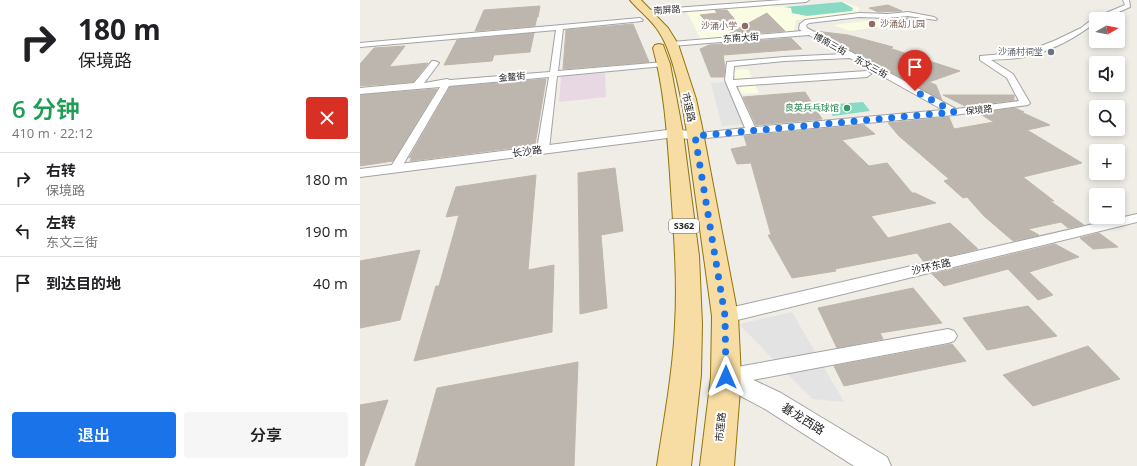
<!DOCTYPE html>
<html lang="zh">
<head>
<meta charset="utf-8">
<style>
	body { margin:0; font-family:"Open Sans","Noto Sans SC",sans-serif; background:#f6f6f6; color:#202124; height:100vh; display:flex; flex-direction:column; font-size:15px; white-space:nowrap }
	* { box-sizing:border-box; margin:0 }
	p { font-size:13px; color:#757577 }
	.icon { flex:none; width:22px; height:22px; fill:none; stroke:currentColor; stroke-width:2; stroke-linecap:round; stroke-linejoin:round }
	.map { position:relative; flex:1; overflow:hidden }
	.panel { display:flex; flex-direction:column; background:#fff; width:360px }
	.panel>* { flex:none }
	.guide { background:#fff; color:#202124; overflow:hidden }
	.needle { width:26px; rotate:81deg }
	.fabs { position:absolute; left:729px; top:12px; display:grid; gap:8px }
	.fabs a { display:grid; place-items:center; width:36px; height:36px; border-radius:4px; background:#fff; box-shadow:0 2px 6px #0003; font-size:20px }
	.pin { position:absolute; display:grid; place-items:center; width:34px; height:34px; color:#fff; margin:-41px -17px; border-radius:50% 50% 50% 0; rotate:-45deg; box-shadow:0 0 4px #0007 }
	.pin .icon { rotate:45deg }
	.me { position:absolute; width:44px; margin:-22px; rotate:0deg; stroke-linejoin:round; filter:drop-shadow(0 0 3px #0008) }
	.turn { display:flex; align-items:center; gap:14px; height:84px; padding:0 12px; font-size:18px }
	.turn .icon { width:52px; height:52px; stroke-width:2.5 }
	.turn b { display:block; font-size:28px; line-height:34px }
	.round { display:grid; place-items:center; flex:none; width:42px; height:42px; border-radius:4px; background:#f6f6f6 }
	.headline { display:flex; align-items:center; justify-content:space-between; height:68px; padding:0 12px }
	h1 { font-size:24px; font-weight:600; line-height:30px; color:#1e9e55 }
	.primary-button { display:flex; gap:8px; margin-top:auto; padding:8px 12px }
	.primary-button a { flex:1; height:46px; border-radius:4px; background:#1a73e8; color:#fff; font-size:16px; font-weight:600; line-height:46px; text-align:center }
	.primary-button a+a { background:#f6f6f6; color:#202124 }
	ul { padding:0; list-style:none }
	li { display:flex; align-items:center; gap:12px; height:52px; padding:0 12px; border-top:1px solid #e0e0e0 }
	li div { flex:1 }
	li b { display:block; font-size:15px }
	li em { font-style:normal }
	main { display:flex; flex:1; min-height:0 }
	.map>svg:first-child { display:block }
</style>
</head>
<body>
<main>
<section class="panel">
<div class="guide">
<div class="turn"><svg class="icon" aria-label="right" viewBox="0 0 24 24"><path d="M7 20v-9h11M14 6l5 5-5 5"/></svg><div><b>180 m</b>保境路</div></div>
</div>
<div class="headline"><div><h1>6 分钟</h1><p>410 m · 22:12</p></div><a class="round" style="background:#d93025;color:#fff"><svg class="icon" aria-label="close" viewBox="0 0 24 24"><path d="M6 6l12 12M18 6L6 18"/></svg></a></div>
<ul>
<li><svg class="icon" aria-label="right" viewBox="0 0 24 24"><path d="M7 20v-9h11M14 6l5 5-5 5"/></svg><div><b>右转</b><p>保境路</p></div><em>180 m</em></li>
<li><svg class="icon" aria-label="left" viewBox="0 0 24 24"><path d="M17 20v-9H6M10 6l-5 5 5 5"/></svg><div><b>左转</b><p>东文三街</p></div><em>190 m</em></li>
<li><svg class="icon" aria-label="arrive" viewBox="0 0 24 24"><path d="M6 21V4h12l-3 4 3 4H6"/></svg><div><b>到达目的地</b></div><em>40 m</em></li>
</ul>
<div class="primary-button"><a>退出</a><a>分享</a></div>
</section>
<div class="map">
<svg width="777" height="466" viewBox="0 0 777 466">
	<rect width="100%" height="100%" fill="#efede6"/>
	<path fill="#e8d8e3" d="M245 73 246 97 199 102 201 76Z"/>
	<g fill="#fafde1">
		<path d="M485 2 499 8 498 14 436 20 434 33 341 40 326 10 409 5 416 7Z"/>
		<path d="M533 16 549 23 490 31 473 25 521 19 525 17Z"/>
		<path d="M388 69 399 93 381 94 372 70Z"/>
	</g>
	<g fill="#88dac4">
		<path d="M482 2 493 8 492 11 447 16 432 13 431 8 424 7Z"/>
		<path d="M503 102 510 111 473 116 465 105Z"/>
	</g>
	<g fill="#e3e3e3">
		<path d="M368 82 385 124 362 126 351 83Z"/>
		<path d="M432 312 484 402 452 399 379 324Z"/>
	</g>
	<g fill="#bcb6af" stroke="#c0b6a9">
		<path d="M528 5 542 11 518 12 509 8Z"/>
		<path d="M180 6 178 17H177L175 26 115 31 124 10Z"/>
		<path d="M355 10H367L376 21 349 24 340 15 357 13Z"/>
		<path d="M407 13 425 31 365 36Z"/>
		<path d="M548 18 560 19 557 25 536 19Z"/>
		<path d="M273 24 289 62 203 69 206 30Z"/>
		<path d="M455 31 488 35 533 47 529 48 600 71 569 82 576 85 582 100Z"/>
		<path d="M174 33 170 52 134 55 132 61 84 65 97 40Z"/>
		<path d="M431 38 442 49 363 55 365 67 364 77H351L340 49 349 45Z"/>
		<path d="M45 46 29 67 68 63 53 82 0 86V64L14 48Z"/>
		<path d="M186 79 175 145 50 161 52 157 49 158 90 87Z"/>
		<path d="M77 89 33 161 0 166V95Z"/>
		<path d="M445 92 462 119 396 125 383 97Z"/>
		<path d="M583 95H654V100L605 106Z"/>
		<path d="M655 108 664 112H661L690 125 667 130 722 163 663 177 694 201H690L724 225 708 228 701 222 668 229 679 235 653 241 624 216 607 197 603 198 584 181 589 179 539 136 528 123 589 117 594 129 634 122 618 113Z"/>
		<path d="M504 125 515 134 482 140 509 166 527 163 552 193H555L576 203 511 216 528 238 590 223 618 249 564 262 557 253 475 269 476 271 432 278 408 235H411L391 163 377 164 371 149 387 146 384 136Z"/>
		<path d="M255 168 263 231 241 235 247 308 220 314 218 173Z"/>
		<path d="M176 175 168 270 194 265 192 332 54 361 76 286H79L99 215 86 217 96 187Z"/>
		<path d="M739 233 758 247 733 249 720 238Z"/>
		<path d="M695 244 719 257 669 272 693 295 678 300 648 269 584 286 572 274Z"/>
		<path d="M60 250 40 320 0 328V261Z"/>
		<path d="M553 288 582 323 520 333 523 339 477 348 458 308Z"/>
		<path d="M668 306 697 336 627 350 603 318Z"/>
		<path d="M592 344 606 361 484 386 474 366Z"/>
		<path d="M728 346 760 379 673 406 643 375Z"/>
		<path d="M218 362 214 466H55L77 388Z"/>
		<path d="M28 400 4 466H0V405Z"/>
	</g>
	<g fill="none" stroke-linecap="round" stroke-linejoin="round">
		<g stroke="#a3a3a3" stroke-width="2">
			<g id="minor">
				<path d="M422 0H449L446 2 288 14 285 12 288 10Z"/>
				<path d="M763 0H769L770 7 743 19H736V22C717 37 693 50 669 56 657 59 643 59 631 60L653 74 670 103 668 105 594 115 335 139 330 136 331 134 385 128 365 80 367 62 424 57 483 54 449 35 312 46 308 44 312 42 442 31 439 29 440 24 445 20 499 13 528 14 548 12 574 17 577 19 576 20 548 16 528 18 499 17 449 23 446 25 447 28 596 109 659 101 647 78 620 60V56L666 52 696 40 721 28 734 18 765 5ZM490 58 583 110 395 127 376 86 507 77 511 74 507 71 373 80 374 66 424 61Z"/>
				<path d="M280 18 283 20 282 21 203 29 198 71 304 62 308 64 304 66 197 76 189 149 187 151 183 152 177 149 189 77 89 86 40 170H32L30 168 80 87 0 94V88L54 83 72 61H75L79 63 64 83 87 79 90 80 190 72 196 30 0 47V43Z"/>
				<path d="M777 214V222L365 323 359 321 357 316 359 311 365 309Z"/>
				<path d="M588 329 594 331 597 336 594 341 588 343 366 385 359 383 357 377 359 371 366 369Z"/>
			</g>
		</g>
		<g stroke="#a3a3a3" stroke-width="2">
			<g id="tertiary">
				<path d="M315 129 340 133 341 136 340 139 335 140 315 137 0 177V169Z"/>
				<path d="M366 367 421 393 527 457 531 466H494L405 409 358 384 355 377 358 370Z"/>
			</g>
		</g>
		<g stroke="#917409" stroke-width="2">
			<g id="primary">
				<path d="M270 0H281L308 28 318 44 336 99 342 127 378 316 381 377 374 466H340L351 377 352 316 326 127C322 101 314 54 299 32 292 20 279 11 270 0Z"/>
				<path d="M299 44 303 45 310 64 323 133 339 256 342 324 341 375 331 466H297C304 419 313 372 315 325 318 275 313 224 310 174 307 132 304 88 293 48L295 45Z"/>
			</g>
		</g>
		<use href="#minor" fill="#fff" fill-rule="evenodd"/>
		<use href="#tertiary" fill="#fff" fill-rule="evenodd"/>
		<use href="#primary" fill="#f7dca3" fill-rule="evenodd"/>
	</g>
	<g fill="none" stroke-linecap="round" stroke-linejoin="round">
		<path stroke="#1a73e8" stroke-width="7" stroke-dasharray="0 12.6" d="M366 377 365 316 335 136 594 112 555 91"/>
	</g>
	<g fill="#8d6e63" stroke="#fff" stroke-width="1.5">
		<circle cx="512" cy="24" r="4"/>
		<circle cx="385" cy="26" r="4"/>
	</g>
	<circle fill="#6b7280" stroke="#fff" stroke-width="1.5" cx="691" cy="52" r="4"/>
	<circle fill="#2e9e5b" stroke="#fff" stroke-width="1.5" cx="487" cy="108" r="4"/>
	<g text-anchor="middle" stroke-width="4" stroke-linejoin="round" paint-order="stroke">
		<g font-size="9" fill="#1f1f1f" stroke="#fff">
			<text transform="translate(307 10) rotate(-4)" y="3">南屏路</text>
			<text transform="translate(381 38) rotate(-4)" y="3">东南大街</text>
			<text transform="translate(470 44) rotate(29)" y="3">博南三街</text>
			<text transform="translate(511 67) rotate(29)" y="3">东文三街</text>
			<text transform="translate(152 77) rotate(-5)" y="3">金鳌街</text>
			<text transform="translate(619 110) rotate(-6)" y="3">保境路</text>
		</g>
		<g font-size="9" fill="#785e54" stroke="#fff" text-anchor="start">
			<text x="520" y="27">沙涌幼儿园</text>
			<text x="377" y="29" text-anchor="end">沙涌小学</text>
		</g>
		<g font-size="9" fill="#5b616d" stroke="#fff" text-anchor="end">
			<text x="683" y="55">沙涌村祠堂</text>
		</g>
		<g font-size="9" fill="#27864d" stroke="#fff" text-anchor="end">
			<text x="479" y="111">良英兵乓球馆</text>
		</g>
		<rect fill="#fff" stroke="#626262" stroke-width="1" x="309" y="219" width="30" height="14" rx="3"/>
		<g font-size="9" font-weight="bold" fill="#1f1f1f">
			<text x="324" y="229">S362</text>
		</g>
		<g font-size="10" fill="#1f1f1f" stroke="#fff">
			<text transform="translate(329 107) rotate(78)" y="4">市莲路</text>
			<text transform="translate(167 151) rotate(-7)" y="4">长沙路</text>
			<text transform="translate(571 266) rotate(-13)" y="4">沙环东路</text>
			<text transform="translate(360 427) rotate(-84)" y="4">市莲路</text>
		</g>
		<g font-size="12" fill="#1f1f1f" stroke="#fff">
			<text transform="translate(443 419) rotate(32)" y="4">碁龙西路</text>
		</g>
	</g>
</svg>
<div class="fabs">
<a><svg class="needle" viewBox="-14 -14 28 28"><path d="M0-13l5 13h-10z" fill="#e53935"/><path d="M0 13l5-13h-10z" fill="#757577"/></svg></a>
<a><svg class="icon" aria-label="sound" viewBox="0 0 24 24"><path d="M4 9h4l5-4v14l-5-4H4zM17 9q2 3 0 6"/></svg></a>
<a><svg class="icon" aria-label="search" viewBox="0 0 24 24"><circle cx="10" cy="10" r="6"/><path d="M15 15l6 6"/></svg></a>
<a>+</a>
<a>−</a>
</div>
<div class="pin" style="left:555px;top:91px;background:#d93025"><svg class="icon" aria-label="arrive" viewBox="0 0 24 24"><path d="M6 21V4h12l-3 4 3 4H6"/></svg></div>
<svg class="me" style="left:366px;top:377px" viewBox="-20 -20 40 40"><path d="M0-17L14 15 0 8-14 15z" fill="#1a73e8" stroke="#fff" stroke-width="4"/></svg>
</div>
</main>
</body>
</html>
